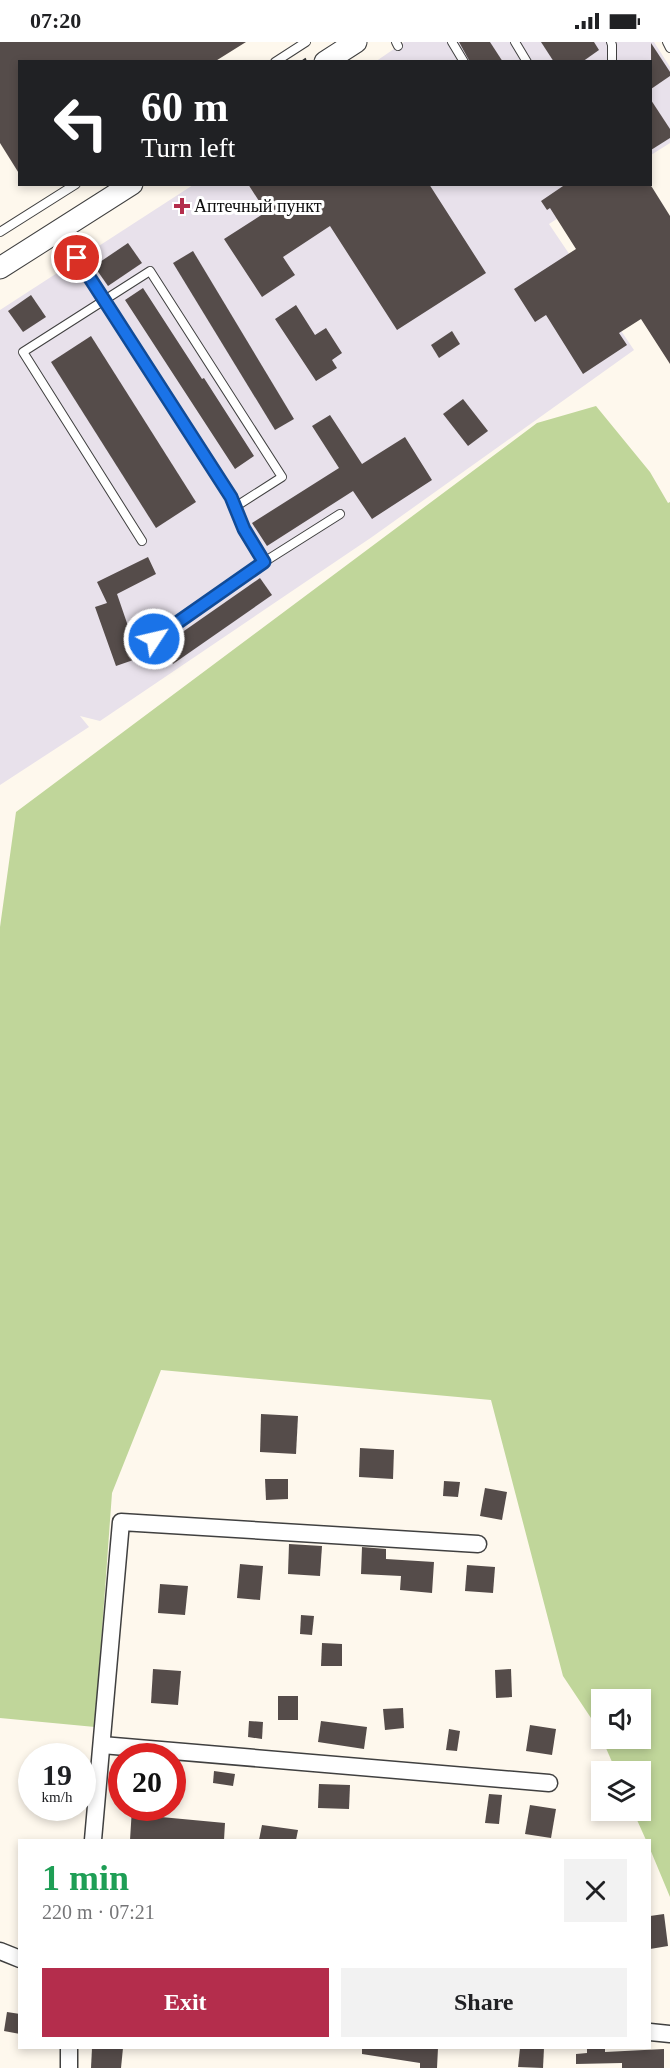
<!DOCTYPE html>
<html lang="en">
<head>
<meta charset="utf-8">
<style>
	body { margin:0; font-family:Georgia,serif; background:#f2f2f2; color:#202124; height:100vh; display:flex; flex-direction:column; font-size:22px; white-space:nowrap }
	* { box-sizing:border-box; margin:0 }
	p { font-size:20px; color:#757577 }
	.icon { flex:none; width:33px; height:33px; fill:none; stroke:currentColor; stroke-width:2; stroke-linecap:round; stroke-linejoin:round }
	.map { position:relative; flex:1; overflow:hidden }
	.drawer { position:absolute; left:18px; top:1797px; width:633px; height:210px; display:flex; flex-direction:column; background:#fff; border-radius:0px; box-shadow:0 3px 9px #0003 }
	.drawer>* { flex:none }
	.top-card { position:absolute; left:18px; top:18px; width:634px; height:126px; border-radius:0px; box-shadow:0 3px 9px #0003; background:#202124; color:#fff; overflow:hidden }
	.controls { position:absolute; left:591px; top:1647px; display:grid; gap:12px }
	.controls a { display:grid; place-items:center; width:60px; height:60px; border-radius:0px; background:#fff; box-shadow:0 3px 9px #0003; font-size:30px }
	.speed { position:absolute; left:18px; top:1701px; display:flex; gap:12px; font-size:30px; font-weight:700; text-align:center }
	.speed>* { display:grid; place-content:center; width:78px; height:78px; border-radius:50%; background:#fff; box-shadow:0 3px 9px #0003; line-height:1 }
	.speed small { font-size:15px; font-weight:400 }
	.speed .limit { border:9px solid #d22; background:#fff; color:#111 }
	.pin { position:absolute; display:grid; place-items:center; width:51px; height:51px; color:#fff; margin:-26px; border:3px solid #fff; border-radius:50%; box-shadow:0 2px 6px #0007 }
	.me { position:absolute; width:66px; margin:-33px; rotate:55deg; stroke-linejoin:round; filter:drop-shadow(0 0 4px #0008) }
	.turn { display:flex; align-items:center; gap:21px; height:126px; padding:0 24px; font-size:27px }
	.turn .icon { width:78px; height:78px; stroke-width:2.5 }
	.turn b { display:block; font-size:42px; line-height:51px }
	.round { display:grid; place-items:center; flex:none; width:63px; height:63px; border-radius:0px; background:#f2f2f2 }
	.summary { display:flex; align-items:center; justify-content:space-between; height:102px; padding:0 24px }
	h1 { font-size:36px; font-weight:600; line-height:45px; color:#1e9e55 }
	.button { display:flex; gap:12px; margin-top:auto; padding:12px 24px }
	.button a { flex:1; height:69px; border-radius:0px; background:#b42d4c; color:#fff; font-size:24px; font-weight:600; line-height:69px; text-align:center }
	.button a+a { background:#f2f2f2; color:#202124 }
	.status { display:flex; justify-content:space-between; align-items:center; height:42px; padding:0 30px; background:#fff; direction:ltr }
	.status svg { height:16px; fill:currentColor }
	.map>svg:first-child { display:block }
</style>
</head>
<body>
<div class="status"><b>07:20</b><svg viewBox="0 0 49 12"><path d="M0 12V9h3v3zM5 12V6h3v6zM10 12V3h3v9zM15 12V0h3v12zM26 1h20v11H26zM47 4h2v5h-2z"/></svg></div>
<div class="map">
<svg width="670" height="2026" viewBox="0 0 670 2026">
	<rect width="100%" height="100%" fill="#fef8ed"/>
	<g fill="#e8e1eb">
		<path d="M404 0H654L670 25V101L651 113V20H375Z"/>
		<path d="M193 143H608L549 182 634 308 372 495 100 679 80 674 89 685 0 743V268Z"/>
	</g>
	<path fill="#c0d69a" d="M596 364 650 430 668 461 670 460V1855L650 1807V1798H646L633 1769 640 1768V1730L616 1729 602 1697 640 1696V1658H602L601 1695 597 1685 563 1634 491 1358 161 1328 112 1451 95 1685 0 1676V885L16 770 537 381Z"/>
	<g fill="#554c4a">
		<path d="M0 0H246L214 20H20V133L0 101Z"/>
		<path d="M459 0H490L503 20H470Z"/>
		<path d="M541 0H594L599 8 582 20H554Z"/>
		<path d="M651 1 670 30V34L651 47Z"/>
		<path d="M651 58 670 87V96L651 108Z"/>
		<path d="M248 142H429L486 231 397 288 330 184 283 215 295 233 262 255 224 197 266 170Z"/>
		<path d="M566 142H650L670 174V322L641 277 619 291 627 303 583 332 546 273 535 280 514 247 576 207 550 166 547 168 541 159Z"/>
		<path d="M128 201 142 221 108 244 94 224Z"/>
		<path d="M193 209 294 377 275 388 173 221Z"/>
		<path d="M143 246 202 337 204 336 254 414 235 427 125 258Z"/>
		<path d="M31 253 46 275 23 290 8 269Z"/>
		<path d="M296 263 315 293 326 286 342 311 332 318 337 326 316 339 275 277Z"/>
		<path d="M452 289 460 302 439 316 431 303Z"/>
		<path d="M91 294 196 460 156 486 51 320Z"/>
		<path d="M463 357 488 389 468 404 443 372Z"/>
		<path d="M330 373 362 422 405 395 432 438 372 477 353 449 267 504 252 481 339 426 312 384Z"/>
		<path d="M148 515 156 532 117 552 139 616 116 624 95 565 107 561 97 540Z"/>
		<path d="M260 536 272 553 173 622 161 605Z"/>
		<path d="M261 1372 298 1374 296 1412 260 1410Z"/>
		<path d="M360 1406 394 1408 393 1437 359 1435Z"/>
		<path d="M265 1437H288V1457L266 1458Z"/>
		<path d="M444 1439 460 1440 458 1455 443 1454Z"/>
		<path d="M485 1446 507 1450 502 1478 480 1474Z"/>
		<path d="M289 1502 322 1504 320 1534 288 1532Z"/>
		<path d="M362 1505 386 1507V1517L434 1520 432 1551 400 1548 401 1534 361 1532Z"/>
		<path d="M240 1522 263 1524 260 1558 237 1556Z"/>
		<path d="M467 1523 495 1525 493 1551 465 1549Z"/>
		<path d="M160 1542 188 1544 185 1573 158 1571Z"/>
		<path d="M301 1573 314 1574 312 1593 300 1592Z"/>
		<path d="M322 1601 342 1602V1624H321Z"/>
		<path d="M153 1627 181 1629 178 1663 151 1661Z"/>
		<path d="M511 1627 512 1655 496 1656 495 1628Z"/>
		<rect x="278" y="1654" width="20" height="24"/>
		<path d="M403 1666 404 1686 385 1688 383 1667Z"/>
		<path d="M249 1679 263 1680 262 1697 248 1695Z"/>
		<path d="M321 1679 367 1685 364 1707 318 1700Z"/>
		<path d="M530 1683 556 1687 552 1713 526 1709Z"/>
		<path d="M449 1687 460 1689 457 1709 446 1708Z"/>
		<path d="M214 1729 235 1732 233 1744 213 1741Z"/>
		<path d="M319 1742 350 1743 349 1767 318 1766Z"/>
		<path d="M489 1752 502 1753 499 1782 485 1781Z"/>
		<path d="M530 1763 556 1767 551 1796 525 1792Z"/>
		<path d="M132 1766H162L161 1775 225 1781 224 1798H130Z"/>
		<path d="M262 1783 298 1788 296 1798H259Z"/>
		<path d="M664 1872 668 1904 650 1907V1874Z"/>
		<path d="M7 1970 20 1972V1992L4 1989Z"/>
		<path d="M92 2006H123L121 2026H91Z"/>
		<path d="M362 2006H438L437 2026H420V2021L362 2012Z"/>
		<path d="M520 2006H544L543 2026 518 2025Z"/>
		<path d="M587 2006H605V2010L664 2007V2026H622V2021L576 2022V2012L587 2011Z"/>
	</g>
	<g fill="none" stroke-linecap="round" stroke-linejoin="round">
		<g stroke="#404040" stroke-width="10">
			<g id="service">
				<path d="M396 0 398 4"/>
				<path d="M452 0 464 20"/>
				<path d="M515 0 527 20"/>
				<path d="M611 0 612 3V20"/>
				<path d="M667 0 670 6"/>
				<path d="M275 20 306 0"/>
				<path d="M60 189 231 455 244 487 264 520 340 472"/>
				<path d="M0 190 76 142"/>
				<path d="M142 499 23 310 150 229 282 435 235 465"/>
				<path d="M154 597 264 520"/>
			</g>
		</g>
		<g stroke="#404040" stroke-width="19">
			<g id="minor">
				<path d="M102 1703 549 1741"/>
				<path d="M93 1798 121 1480 478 1502"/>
				<path d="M0 1909 20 1917"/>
				<path d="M650 1990 670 1992"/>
				<path d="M69 2026V2006"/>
			</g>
		</g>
		<g stroke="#404040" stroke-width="23">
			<g id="tertiary">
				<path d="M325 20 356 0"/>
				<path d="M0 226 132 142"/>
			</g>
		</g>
		<path stroke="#2f2f2f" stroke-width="2" stroke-dasharray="6 3" stroke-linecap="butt" d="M301 20 307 16"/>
		<use href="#service" stroke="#fff" stroke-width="8"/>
		<use href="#minor" stroke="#fff" stroke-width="16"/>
		<use href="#tertiary" stroke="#fff" stroke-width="21"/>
	</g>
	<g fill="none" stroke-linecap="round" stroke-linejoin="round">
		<g stroke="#114b97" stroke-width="15">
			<path id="route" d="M77 216 231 455 244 487 264 520 154 597"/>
		</g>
		<use href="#route" stroke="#1a73e8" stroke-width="10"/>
	</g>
	<path fill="#b42d4c" stroke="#fff" stroke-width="2" d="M179 155h6v6h6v6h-6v6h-6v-6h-6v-6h6z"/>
	<g text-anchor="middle" stroke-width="6" stroke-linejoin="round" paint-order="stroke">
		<g font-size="18" fill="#0d0d0d" stroke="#fff" text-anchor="start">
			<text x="194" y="170">Аптечный пункт</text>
		</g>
	</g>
</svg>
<div class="controls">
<a><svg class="icon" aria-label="sound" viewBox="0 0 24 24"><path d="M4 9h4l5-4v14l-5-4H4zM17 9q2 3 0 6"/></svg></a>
<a><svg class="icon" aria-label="layers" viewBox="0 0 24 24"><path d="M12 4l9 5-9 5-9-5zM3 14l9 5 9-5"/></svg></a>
</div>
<div class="speed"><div>19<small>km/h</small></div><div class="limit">20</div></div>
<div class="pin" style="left:77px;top:216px;background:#d93025"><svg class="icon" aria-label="arrive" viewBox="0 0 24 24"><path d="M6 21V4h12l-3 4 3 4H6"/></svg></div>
<svg class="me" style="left:154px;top:597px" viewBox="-20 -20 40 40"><circle r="17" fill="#1a73e8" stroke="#fff" stroke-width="3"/><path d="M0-11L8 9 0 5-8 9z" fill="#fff"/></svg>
<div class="top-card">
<div class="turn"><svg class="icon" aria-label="left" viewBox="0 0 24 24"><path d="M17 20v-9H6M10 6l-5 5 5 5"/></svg><div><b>60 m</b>Turn left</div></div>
</div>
<section class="drawer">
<div class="summary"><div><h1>1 min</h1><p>220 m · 07:21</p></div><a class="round"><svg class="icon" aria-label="close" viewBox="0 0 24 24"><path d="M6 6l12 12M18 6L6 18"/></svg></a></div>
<div class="button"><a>Exit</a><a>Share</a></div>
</section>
</div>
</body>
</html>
